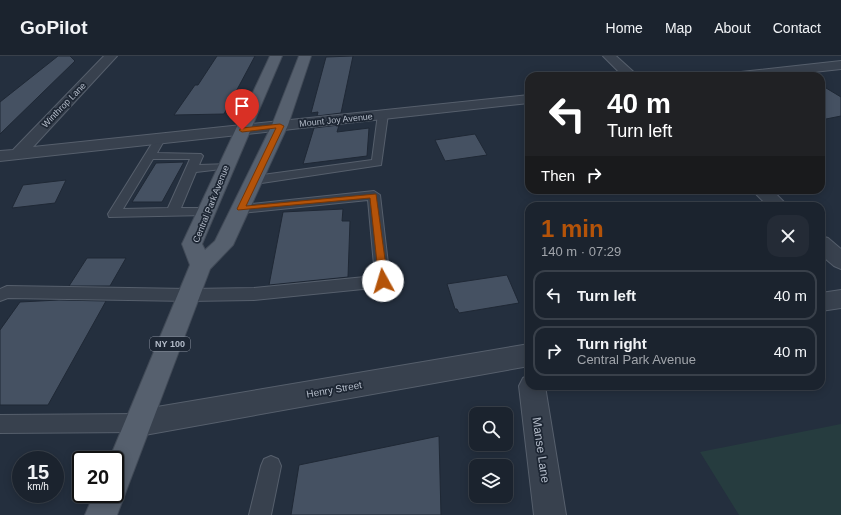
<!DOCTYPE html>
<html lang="en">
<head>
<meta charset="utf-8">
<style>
	body { margin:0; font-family:Arial,sans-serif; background:#242b36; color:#f1f3f6; height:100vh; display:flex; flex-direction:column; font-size:15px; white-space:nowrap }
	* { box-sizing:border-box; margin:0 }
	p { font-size:13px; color:#a0a4aa }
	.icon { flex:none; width:22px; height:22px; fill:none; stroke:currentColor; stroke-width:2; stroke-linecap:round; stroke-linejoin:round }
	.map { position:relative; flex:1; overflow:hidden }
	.details { position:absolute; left:525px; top:146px; width:300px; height:188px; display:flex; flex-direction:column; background:#1b232e; border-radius:12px; box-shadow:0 2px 10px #0003,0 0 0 1px #39404a }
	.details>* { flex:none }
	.guide { position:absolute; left:525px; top:16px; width:300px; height:122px; border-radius:12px; box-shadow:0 2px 10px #0003,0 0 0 1px #39404a; background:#202124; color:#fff; overflow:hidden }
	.controls { position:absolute; left:469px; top:351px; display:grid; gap:8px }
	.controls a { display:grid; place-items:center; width:44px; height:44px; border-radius:8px; background:#1b232e; box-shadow:0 2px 10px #0003,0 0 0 1px #39404a; font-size:20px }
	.speed { position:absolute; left:12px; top:395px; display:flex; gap:8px; font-size:20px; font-weight:700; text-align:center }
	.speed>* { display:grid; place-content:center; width:52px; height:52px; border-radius:50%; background:#1b232e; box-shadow:0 2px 10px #0003,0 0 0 1px #39404a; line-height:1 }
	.speed small { font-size:10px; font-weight:400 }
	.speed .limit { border:2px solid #111; border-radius:6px; background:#fff; color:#111 }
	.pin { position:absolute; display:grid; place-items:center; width:34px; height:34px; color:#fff; margin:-41px -17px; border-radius:50% 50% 50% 0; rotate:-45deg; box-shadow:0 0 4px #0007 }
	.pin .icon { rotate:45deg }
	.me { position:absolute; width:44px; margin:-22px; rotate:354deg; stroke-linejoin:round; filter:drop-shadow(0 0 3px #0008) }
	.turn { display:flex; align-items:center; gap:14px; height:84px; padding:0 16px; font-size:18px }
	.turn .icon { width:52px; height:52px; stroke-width:2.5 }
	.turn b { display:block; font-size:28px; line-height:34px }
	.then { display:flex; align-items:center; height:38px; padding:0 16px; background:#0003; gap:8px; font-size:15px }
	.round { display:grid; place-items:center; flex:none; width:42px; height:42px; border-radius:12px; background:#242b36 }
	.headline { display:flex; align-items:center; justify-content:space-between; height:68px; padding:0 16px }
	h1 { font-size:24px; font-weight:800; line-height:30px; color:#b45309 }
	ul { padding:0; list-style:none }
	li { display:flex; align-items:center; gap:12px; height:50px; margin:0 8px 6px; padding:0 8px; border:2px solid #39404a; border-radius:12px }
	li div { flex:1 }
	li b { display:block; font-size:15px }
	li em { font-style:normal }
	header { display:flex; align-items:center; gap:24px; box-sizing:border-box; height:56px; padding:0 20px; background:#1b232e; border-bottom:1px solid #39404a }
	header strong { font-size:19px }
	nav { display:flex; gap:22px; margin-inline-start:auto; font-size:14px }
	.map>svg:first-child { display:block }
</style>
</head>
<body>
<header>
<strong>GoPilot</strong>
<nav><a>Home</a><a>Map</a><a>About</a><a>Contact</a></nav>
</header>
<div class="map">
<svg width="841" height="459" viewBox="0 0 841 459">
	<rect width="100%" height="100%" fill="#242f3e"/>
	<path fill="#263c3f" d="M841 368V459H739L700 396Z"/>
	<g fill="#455162" stroke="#1f2835">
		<path d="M58 0H70L75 5 0 78V46Z"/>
		<path d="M217 0H255L224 58 174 59 195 29H198Z"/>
		<path d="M353 0 341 57 317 60 318 56 311 57 326 1Z"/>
		<path d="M821 29 841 41V60L821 64Z"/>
		<path d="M339 69 337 76 369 72 367 100 303 108 314 72Z"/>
		<path d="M475 78 487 99 445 105 435 84Z"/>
		<path d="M184 106 162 146H132L156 107Z"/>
		<path d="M66 124 55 147 12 152 23 129Z"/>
		<path d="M343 153 342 165H350L348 221 269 229 283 156Z"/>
		<path d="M87 202H126L110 230H69Z"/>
		<path d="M507 219 519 247 459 257 457 253H455L447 228Z"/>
		<path d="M59 244 106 245 48 349H0V274L20 246Z"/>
		<path d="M439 380 441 459H291L299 409Z"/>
	</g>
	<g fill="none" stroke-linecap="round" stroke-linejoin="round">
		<g stroke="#565f6c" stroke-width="2">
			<g id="service">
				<path d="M383 55 388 58 381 109 255 128 249 124 255 120 372 104 378 58Z"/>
				<path d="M160 80 165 83 157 97 201 98 203 100 199 109 230 108 232 110 230 112 196 116 181 152H212L213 155 212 158 207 159 109 161 108 158 156 81ZM153 103H190L168 152 123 153Z"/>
				<path d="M374 135 380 139 390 225 388 229 383 231 254 244 189 245 8 242 0 245V233L7 230 189 233 254 232 375 220 368 144 241 157 236 156 235 153 236 150 241 149Z"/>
				<path d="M139 358 146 361 148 367 146 373 139 376 0 377V359Z"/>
				<path d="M271 400 278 403 281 410 271 459H249L261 410 264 403Z"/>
			</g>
		</g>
		<g stroke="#565f6c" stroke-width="2">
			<g id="minor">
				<path d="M104 0H117L33 91 529 39V47L0 105V95L13 94Z"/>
				<path d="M603 0H616L638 20H623Z"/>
				<path d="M841 5V13L777 20H734L736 17 741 16Z"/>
				<path d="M752 134H772L788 150H768Z"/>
				<path d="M821 180 828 182 841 193V213L834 210 821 199Z"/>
				<path d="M841 234V252L821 255V237Z"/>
				<path d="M529 288V310L139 380 129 376 125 367 129 358 139 354Z"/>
				<path d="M529 319V330H545L566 459H534L519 330 523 322Z"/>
			</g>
		</g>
		<g stroke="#414a57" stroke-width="2">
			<path id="primary" d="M270 0H282L202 188 205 194 215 185 272 69 299 0H311L288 69 233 189 210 213 117 459H85L94 438H115V404H109L190 209 182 188Z"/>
		</g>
		<use href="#service" fill="#38414e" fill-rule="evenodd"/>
		<use href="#minor" fill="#38414e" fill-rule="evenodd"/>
		<use href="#primary" fill="#56606e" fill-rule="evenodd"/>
	</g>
	<path fill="#b45309" stroke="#753606" d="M280 68 284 70 246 150 376 138 388 225 386 227 383 228 379 225 370 142 238 154 237 153 276 72 242 76 239 74 242 72Z"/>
	<g text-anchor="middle" stroke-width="3.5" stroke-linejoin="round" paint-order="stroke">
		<g font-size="9" fill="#b4bcc9" stroke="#1d2633">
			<text transform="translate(64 49) rotate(-46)" y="3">Winthrop Lane</text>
			<text transform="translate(336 64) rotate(-6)" y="3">Mount Joy Avenue</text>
			<text transform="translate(211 148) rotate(-68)" y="3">Central Park Avenue</text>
		</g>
		<rect fill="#1d2633" stroke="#878f9c" stroke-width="1" x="150" y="281" width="40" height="14" rx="3"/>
		<g font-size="9" font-weight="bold" fill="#b4bcc9">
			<text x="170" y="291">NY 100</text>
		</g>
		<g font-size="10" fill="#b4bcc9" stroke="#1d2633">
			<text transform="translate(334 333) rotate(-10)" y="4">Henry Street</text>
		</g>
		<g font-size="12" fill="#b4bcc9" stroke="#1d2633">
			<text transform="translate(541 394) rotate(82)" y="4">Manse Lane</text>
		</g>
	</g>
</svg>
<div class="controls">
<a><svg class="icon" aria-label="search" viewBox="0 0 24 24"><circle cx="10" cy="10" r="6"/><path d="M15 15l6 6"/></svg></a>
<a><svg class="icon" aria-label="layers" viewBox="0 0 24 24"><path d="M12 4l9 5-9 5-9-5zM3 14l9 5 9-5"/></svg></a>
</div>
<div class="speed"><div>15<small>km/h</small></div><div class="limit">20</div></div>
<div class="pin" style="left:242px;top:74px;background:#d93025"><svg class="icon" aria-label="arrive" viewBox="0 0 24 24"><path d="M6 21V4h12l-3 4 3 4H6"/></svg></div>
<svg class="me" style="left:383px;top:225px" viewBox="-20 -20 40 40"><circle r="19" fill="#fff"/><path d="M0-13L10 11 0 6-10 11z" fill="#b45309"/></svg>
<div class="guide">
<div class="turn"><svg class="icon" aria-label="left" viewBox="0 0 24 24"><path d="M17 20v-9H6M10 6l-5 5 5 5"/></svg><div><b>40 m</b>Turn left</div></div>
<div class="then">Then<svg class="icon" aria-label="right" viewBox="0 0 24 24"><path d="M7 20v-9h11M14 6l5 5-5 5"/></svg></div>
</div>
<section class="details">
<div class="headline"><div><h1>1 min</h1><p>140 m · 07:29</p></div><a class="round"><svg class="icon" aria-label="close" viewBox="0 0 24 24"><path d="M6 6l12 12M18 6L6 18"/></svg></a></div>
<ul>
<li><svg class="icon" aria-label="left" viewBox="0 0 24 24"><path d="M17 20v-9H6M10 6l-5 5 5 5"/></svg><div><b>Turn left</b></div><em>40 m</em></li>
<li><svg class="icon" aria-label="right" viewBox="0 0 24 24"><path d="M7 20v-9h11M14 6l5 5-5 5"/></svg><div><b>Turn right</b><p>Central Park Avenue</p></div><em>40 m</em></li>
</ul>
</section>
</div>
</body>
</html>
